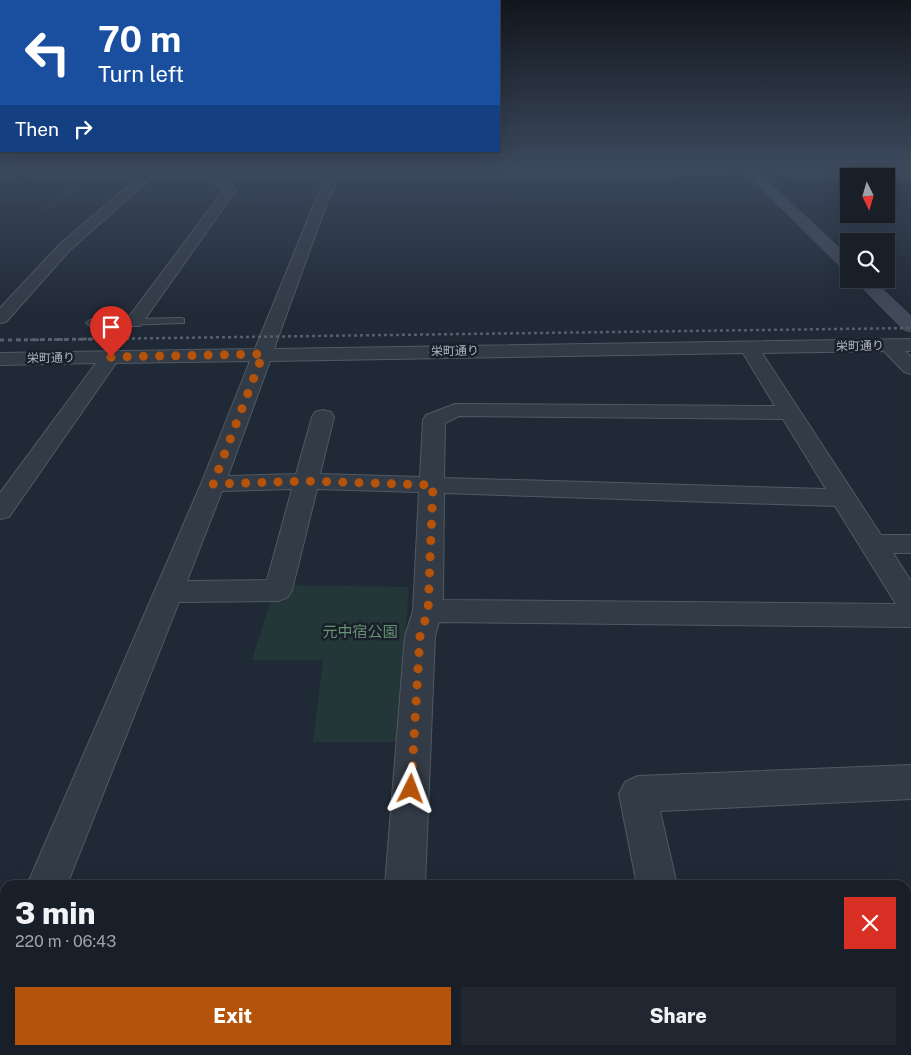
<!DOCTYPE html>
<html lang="en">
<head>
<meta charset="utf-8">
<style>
	body { margin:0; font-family:"Public Sans","Noto Sans JP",sans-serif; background:#212730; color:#f1f3f6; height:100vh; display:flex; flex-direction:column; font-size:19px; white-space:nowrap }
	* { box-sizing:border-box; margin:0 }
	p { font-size:16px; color:#9fa2a8 }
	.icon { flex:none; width:28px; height:28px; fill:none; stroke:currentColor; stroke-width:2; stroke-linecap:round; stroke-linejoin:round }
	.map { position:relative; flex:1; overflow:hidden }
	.drawer { position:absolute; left:0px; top:880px; width:911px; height:175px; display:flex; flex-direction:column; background:#181f28; border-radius:15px 15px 0 0; box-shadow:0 5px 20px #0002,0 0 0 1px #363d45 }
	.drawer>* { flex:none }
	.hud { position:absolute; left:0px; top:0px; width:500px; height:152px; box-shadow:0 5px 20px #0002,0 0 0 1px #363d45; background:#1a4fa0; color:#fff; overflow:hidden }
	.needle { width:32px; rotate:175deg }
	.tools { position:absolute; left:840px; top:168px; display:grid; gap:10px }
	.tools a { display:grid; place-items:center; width:55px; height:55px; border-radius:0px; background:#181f28; box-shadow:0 5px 20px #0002,0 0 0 1px #363d45; font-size:25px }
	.pin { position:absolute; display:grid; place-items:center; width:42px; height:42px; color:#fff; margin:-51px -21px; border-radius:50% 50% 50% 0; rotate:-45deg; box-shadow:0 0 5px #0007 }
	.pin .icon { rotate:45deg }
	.me { position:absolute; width:55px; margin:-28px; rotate:3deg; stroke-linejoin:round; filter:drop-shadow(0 0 4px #0008) }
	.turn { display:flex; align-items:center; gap:18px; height:105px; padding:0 15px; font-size:22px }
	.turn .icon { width:65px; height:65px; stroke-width:2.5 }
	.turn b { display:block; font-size:35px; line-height:42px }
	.then { display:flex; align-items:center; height:48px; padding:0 15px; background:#0003; gap:10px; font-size:19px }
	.round { display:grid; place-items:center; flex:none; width:52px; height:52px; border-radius:0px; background:#212730 }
	.overview { display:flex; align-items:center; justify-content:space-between; height:85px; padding:0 15px }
	h1 { font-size:30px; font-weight:800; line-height:38px }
	.button { display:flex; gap:10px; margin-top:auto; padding:10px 15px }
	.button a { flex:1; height:58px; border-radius:0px; background:#b45309; color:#fff; font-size:20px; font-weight:800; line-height:58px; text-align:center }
	.button a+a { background:#212730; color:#f1f3f6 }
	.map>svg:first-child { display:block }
</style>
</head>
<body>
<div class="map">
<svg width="911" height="1055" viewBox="0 0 911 1055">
	<rect width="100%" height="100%" fill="#202936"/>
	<path fill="#233638" d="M292 585 409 587 397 742H313L323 660H252L272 596Z"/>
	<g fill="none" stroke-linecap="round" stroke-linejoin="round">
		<g fill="#34455d" fill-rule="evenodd">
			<path d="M0 168 206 170 214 175 206 180 0 177Z"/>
			<path d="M651 168H731L734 171 726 176 491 180 226 179 218 174 226 169 491 170Z"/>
			<path d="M773 168 849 172 856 176H849V182L778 176 770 171Z"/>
			<path d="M911 171V181L886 182V176H879L886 172Z"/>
		</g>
		<g stroke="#515964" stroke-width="2">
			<g id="lane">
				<path d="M904 168H911V172Z"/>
				<path d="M181 318 184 319V323L90 326 86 323 90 320Z"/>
			</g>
		</g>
		<g stroke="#515964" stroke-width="2">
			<g id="street">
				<path d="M43 168H57L45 177H37V171Z"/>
				<path d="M149 168H162L70 250 6 322 0 323V308L60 244Z"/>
				<path d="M216 168H228L222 176 236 190 140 326H128L125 322 128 318 223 191 209 177Z"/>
				<path d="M332 168H344L329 197 274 349 911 339V351H905L911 357V374L904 372 884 351 762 353 881 535H911V553H893L911 581V627L439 622 435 636 425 885H385L405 636 413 611 419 492 317 489 292 590 288 597 278 601 179 602 67 885H27L201 484 250 361 116 363 9 517 0 519V493L96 363 0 365V353L255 349 317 197ZM743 353 775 406 455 404 426 415 423 420 420 477 320 474 334 417 331 412 323 410 315 412 312 417 296 474 228 476 270 361ZM459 416 783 419 826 489 444 478 445 423ZM292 489 267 580 187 581 222 491ZM444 493 835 506 896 604 443 600Z"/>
				<path d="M651 168H663L668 174 662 178 658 177Z"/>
				<path d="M911 765V799L660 811 677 885H637L619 794 625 782 638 776Z"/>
				<path d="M5 965V1020L0 1022V967Z"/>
				<path d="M122 1050H170L169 1055H121Z"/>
				<path d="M372 1050H420L419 1055H371Z"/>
				<path d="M667 1050H715L716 1055H668Z"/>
			</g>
		</g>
		<g stroke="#515964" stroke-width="1">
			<g id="secondary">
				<path d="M741 168H754L849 257V271L843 269Z"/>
				<path d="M854 279H872L911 316V332L904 330Z"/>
			</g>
		</g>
		<path stroke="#405254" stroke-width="1" stroke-dasharray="2 2" stroke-linecap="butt" d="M44 211 100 168"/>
		<use href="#lane" fill="#333b46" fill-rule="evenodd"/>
		<use href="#street" fill="#333b46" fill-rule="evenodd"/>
		<use href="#secondary" fill="#424a59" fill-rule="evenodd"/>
		<path stroke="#555f6d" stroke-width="2.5" stroke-dasharray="3 3" stroke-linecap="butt" d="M18 340 911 328"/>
		<path stroke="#555f6d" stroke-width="3" stroke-dasharray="4 4" stroke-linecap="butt" d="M0 340 113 339"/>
	</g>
	<linearGradient id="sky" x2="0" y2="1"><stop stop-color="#12171e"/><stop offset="0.53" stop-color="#3c495d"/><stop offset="1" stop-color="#3c495d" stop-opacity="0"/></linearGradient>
	<rect width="911" height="315" fill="url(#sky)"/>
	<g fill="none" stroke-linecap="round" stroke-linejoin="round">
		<path stroke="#b45309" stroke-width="9" stroke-dasharray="0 16.2" d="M111 357 263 354 213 484 306 481 433 485 428 611 420 636 411 789"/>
	</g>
	<g text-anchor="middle" stroke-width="5" stroke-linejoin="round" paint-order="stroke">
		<g font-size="12" fill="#aeb6c3" stroke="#19202b">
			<text transform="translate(860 346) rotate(-1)" y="4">栄町通り</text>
			<text transform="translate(455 351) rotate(-1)" y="4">栄町通り</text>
			<text transform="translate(51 358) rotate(-1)" y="4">栄町通り</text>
		</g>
		<g font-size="15" fill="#669270" stroke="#19202b">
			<text x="360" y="637">元中宿公園</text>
		</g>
	</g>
</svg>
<div class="tools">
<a><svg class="needle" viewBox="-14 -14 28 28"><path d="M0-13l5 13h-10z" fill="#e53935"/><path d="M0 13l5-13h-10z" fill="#9fa2a8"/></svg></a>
<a><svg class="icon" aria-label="search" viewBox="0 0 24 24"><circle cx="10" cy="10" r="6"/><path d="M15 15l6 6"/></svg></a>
</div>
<div class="pin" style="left:111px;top:357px;background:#d93025"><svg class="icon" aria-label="arrive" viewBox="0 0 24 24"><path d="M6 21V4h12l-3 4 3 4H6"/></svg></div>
<svg class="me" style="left:411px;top:789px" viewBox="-20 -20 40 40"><path d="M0-17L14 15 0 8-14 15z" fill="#b45309" stroke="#fff" stroke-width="4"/></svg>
<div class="hud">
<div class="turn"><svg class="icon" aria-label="left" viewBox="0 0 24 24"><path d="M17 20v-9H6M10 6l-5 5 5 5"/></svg><div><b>70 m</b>Turn left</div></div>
<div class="then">Then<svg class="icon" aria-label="right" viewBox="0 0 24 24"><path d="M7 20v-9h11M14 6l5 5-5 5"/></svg></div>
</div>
<section class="drawer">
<div class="overview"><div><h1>3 min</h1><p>220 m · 06:43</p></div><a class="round" style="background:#d93025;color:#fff"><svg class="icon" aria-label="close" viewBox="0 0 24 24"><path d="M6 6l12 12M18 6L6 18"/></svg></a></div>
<div class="button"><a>Exit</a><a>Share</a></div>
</section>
</div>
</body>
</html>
